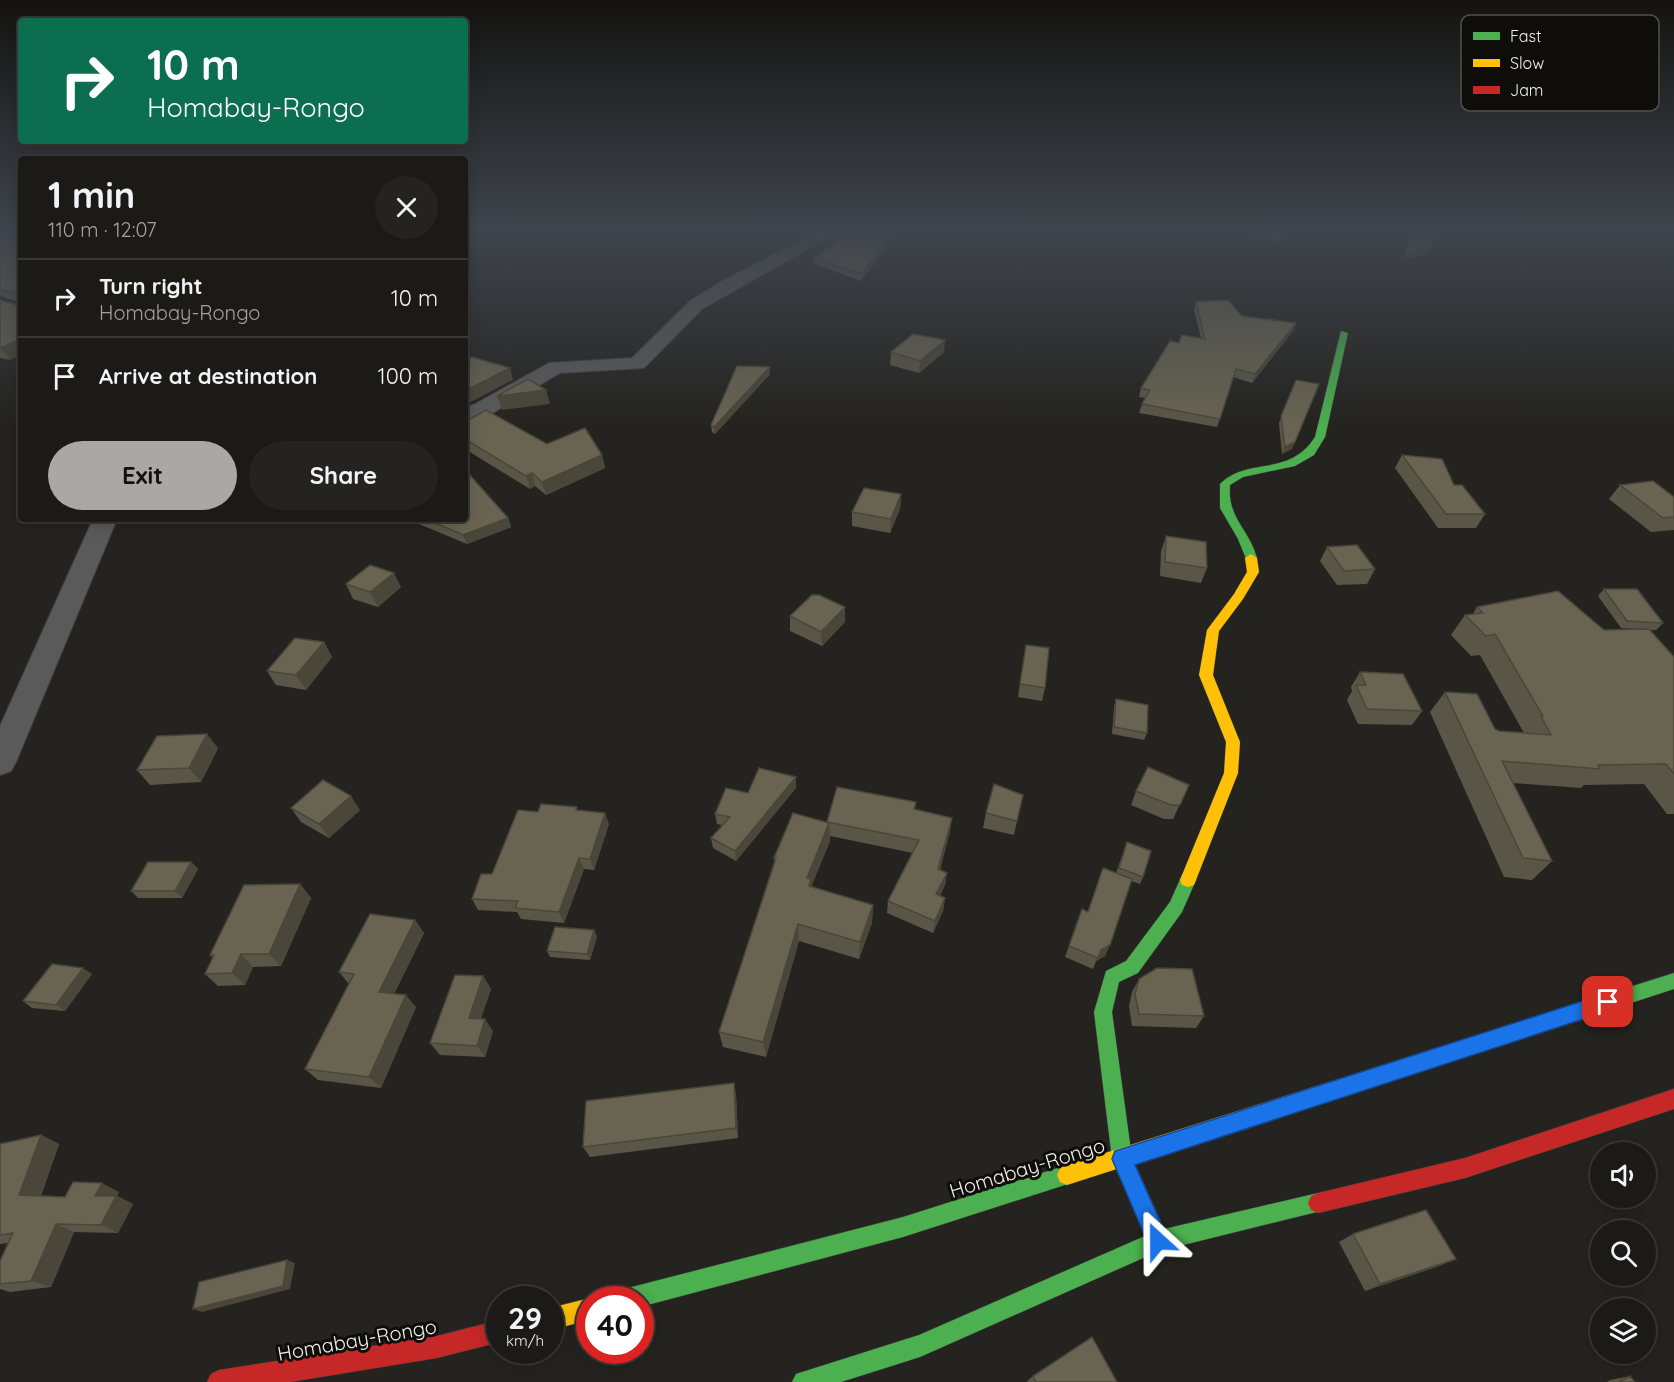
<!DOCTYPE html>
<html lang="en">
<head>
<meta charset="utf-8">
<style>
	body { margin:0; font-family:Quicksand,sans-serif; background:#242320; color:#f1f3f6; height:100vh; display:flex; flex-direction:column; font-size:22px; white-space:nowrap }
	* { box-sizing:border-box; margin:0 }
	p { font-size:20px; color:#a0a1a1 }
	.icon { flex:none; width:33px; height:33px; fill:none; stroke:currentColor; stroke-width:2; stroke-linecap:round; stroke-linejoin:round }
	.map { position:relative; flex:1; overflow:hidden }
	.sheet { position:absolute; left:18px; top:156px; width:450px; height:366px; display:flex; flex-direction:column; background:#1b1a17; border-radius:6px; box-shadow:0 3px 15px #0003,0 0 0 2px #393836 }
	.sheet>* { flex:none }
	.guide { position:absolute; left:18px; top:18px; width:450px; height:126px; border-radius:6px; box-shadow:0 3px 15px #0003,0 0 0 2px #393836; background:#0b6e4f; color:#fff; overflow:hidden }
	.tools { position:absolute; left:1590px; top:1142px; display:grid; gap:12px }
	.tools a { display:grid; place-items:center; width:66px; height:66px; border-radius:50%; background:#1b1a17; box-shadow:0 3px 15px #0003,0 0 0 2px #393836; font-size:30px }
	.speed { position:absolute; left:486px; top:1286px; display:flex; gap:12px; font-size:30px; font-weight:700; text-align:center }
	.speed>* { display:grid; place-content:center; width:78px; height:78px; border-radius:50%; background:#1b1a17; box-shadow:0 3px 15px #0003,0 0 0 2px #393836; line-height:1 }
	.speed small { font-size:15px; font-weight:400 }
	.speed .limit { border:9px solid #d22; background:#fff; color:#111 }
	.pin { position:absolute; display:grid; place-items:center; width:51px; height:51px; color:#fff; margin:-26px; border-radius:12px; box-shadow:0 3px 9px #0006 }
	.me { position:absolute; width:66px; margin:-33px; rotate:336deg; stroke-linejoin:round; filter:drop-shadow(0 0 4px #0008) }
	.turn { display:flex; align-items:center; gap:21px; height:126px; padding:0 30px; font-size:27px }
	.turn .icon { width:78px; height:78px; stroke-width:2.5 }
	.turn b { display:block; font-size:42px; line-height:51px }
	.round { display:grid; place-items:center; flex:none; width:63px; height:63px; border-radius:32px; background:#242320 }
	.headline { display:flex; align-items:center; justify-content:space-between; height:102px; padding:0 30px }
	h1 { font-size:36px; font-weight:800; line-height:45px }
	.cta { display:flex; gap:12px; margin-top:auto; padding:12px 30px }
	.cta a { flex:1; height:69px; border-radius:36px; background:#a9a8a4; color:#111; font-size:24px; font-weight:800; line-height:69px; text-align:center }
	.cta a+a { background:#242320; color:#f1f3f6 }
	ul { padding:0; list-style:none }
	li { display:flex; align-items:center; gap:18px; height:78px; padding:0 30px; border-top:2px solid #393836 }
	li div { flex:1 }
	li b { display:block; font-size:22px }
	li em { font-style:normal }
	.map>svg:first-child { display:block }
</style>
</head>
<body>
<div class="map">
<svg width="1674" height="1382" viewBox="0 0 1674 1382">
	<rect width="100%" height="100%" fill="#24231f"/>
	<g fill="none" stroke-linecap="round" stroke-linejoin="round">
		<g stroke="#403f3c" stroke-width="2">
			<g id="street">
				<path d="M818 232H838L702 309 644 368 560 373 491 414 465 421V408L475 404 549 363 632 358 690 301 722 281Z"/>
				<path d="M93 519H117L16 762 11 771 0 775V726Z"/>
			</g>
		</g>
		<g stroke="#403f3c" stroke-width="1">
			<g id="fast">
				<path d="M1341 331 1348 333 1325 437 1314 455 1295 466 1243 477 1230 485C1227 518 1249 529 1257 558L1255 561H1247L1238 539 1220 508V484C1248 456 1289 478 1315 437Z"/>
				<path d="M1188 873 1194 875 1196 880 1182 912 1138 973 1119 982 1112 1012 1132 1158 1164 1229 1318 1193 1325 1196 1328 1203 1325 1210 1159 1251 920 1357 841 1382H792L796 1374 919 1335 1145 1236 1112 1159 1094 1012 1106 971 1126 961 1170 902 1182 875Z"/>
				<path d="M1674 973V989L1431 1068 1424 1066 1422 1059 1424 1052 1431 1050Z"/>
				<path d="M1067 1165 1074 1168 1077 1175 1074 1182 903 1237 640 1307V1299H617L620 1291 628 1288 903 1217Z"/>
			</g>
		</g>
		<g stroke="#403f3c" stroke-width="1">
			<g id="slow">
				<path d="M1251 554 1257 558 1259 572 1243 599 1219 631 1213 675 1240 742 1238 773 1196 880 1194 885 1188 887 1182 885 1180 880 1224 773 1226 742 1199 675 1207 630 1234 594 1247 572 1245 558Z"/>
				<path d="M1431 1050 1438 1052 1440 1059 1438 1066 1431 1068 1067 1185 1060 1182 1057 1175 1060 1168 1067 1165Z"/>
				<path d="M590 1298 592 1299H590V1320L550 1330V1308Z"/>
			</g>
		</g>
		<g stroke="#403f3c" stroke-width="1">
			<g id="jam">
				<path d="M1674 1089V1109L1465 1178 1318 1213 1311 1210 1308 1203 1311 1196 1318 1193 1465 1158Z"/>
				<path d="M500 1320V1342L437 1358 290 1382H207L211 1374 219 1370 437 1336Z"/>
			</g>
		</g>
		<use href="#street" fill="#5b5a5b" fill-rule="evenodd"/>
		<use href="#fast" fill="#4caf50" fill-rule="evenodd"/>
		<use href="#slow" fill="#ffc107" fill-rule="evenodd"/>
		<use href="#jam" fill="#c62828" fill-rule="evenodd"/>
	</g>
	<g fill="#5a5647">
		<path d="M0 232H21V303L0 296V242L17 236V233L0 239Z"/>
		<path d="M898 232 861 281 815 264 814 258Z"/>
		<path d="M1256 232H1285L1281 243 1254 238Z"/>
		<path d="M0 300 10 360 0 358Z"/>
		<path d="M1196 302 1242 316 1296 323 1293 331 1252 383 1233 377 1217 427 1139 413 1142 404 1145 398 1139 397 1141 388 1179 343 1201 338 1194 310Z"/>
		<path d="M891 352H944L919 373 890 365Z"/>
		<path d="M770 367V374L715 434 712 432 711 425Z"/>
		<path d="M1296 380 1292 449 1282 454 1279 423Z"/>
		<path d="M465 422 547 444 602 455 605 468 546 495 535 486 530 489 465 449Z"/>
		<path d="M1402 455 1454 485 1485 514 1476 528H1438L1395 468Z"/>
		<path d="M1620 485 1674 497V530L1651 532 1609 499Z"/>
		<path d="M901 494 900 509 890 533 852 526V512Z"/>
		<path d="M508 518 511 527 467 544 407 519H465Z"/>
		<path d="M1166 536 1207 568 1201 583 1160 576 1161 551Z"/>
		<path d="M1327 547 1375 569 1367 584 1337 585 1320 561Z"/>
		<path d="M346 584 401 587 378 607 353 599Z"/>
		<path d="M1604 589 1663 623 1656 630H1649L1674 657V814H1667L1644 784 1584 785 1581 788 1513 783 1552 861 1532 880 1504 877 1430 712 1445 692 1495 729 1499 731 1524 733 1480 655 1471 656 1451 635 1465 615 1473 614 1477 607 1604 630 1639 629 1621 628 1598 596Z"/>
		<path d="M845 607V622L822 646 790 631V616Z"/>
		<path d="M324 642 332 657 306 690 276 685 267 671Z"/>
		<path d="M1026 645 1045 688 1042 701 1018 697Z"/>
		<path d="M1360 672 1422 711 1412 725 1358 724 1347 700 1352 691 1351 687Z"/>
		<path d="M1116 699 1147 733 1144 740 1112 734 1114 707Z"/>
		<path d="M218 748 201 782 150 785 137 770Z"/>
		<path d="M1189 785 1173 819H1164L1131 805 1136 791Z"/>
		<path d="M796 788 736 861 713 848 711 838 722 825 717 824 715 814 748 793Z"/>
		<path d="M916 802 915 809 952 818 950 831 940 870 947 873 945 885 940 896 945 898 943 911 933 933 887 913 888 901 913 853 830 836V841L811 887 873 905 872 923 859 959 799 941 766 1057 723 1047 719 1032 774 863V858L827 822Z"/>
		<path d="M291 808 360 810 329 838 301 822Z"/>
		<path d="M578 810 609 824 594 870 584 869 564 923 521 919 517 912 478 910 472 899 492 874 538 812Z"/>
		<path d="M986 813 1017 821 1014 835 983 828Z"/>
		<path d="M1127 842 1143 877 1140 884 1131 881 1105 956 1096 961 1093 969 1065 957 1082 909 1088 912 1103 868 1116 873Z"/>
		<path d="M191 862 198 869 182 898H138L131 891Z"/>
		<path d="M300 884 311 898 281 966 253 967 245 985 218 986 205 974 213 958 210 955Z"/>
		<path d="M415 920 424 933 394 994 416 1007 381 1088 318 1080 305 1069 349 984 339 972Z"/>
		<path d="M594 930 597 937 590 960 550 957 547 951Z"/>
		<path d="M92 974 65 1011 32 1008 23 1001Z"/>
		<path d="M483 976 491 989 481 1018 493 1031 485 1057 440 1055 430 1043Z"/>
		<path d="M1139 979 1204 1016 1196 1028 1132 1026 1129 1006 1132 992Z"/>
		<path d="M736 1094 738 1138 590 1157 583 1147Z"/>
		<path d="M41 1135 59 1144 41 1196 65 1197 119 1192 117 1196 133 1204 118 1233 74 1232 51 1287 10 1292 0 1289V1261L8 1243 0 1244V1144Z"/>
		<path d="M1353 1234 1456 1259 1439 1266 1365 1291 1339 1242Z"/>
		<path d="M1033 1376 1117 1382H1028L1027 1381Z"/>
		<path d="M1630 1376 1635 1382H1607L1610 1380Z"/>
	</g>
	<g fill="#4a4639">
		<path d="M0 232H19L0 239Z"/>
		<path d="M893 232H898L861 281V274Z"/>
		<path d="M1431 248 1428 255 1402 259 1405 253Z"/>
		<path d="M1296 323 1293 331 1252 383 1255 374Z"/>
		<path d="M21 339V355L10 360 1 348Z"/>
		<path d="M945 340 944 352 919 373 920 361Z"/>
		<path d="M770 367V374L715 434 714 427Z"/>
		<path d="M510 368 513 380 465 405V391Z"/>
		<path d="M546 390 550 404 502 410 497 396Z"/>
		<path d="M1295 442 1292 449 1282 454 1285 447Z"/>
		<path d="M602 455 605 468 546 495 542 482Z"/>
		<path d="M532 473 535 486 530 489 526 476Z"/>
		<path d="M901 494 900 509 890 533 891 519Z"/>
		<path d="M508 518 511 527 467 544 463 535Z"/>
		<path d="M394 573 401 587 378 607 370 592Z"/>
		<path d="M845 607V622L822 646 821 632Z"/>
		<path d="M324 642 332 657 306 690 296 675Z"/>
		<path d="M207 734 218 748 201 782 189 768Z"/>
		<path d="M796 777V788L736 861 735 851Z"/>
		<path d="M351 796 360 810 329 838 319 824Z"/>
		<path d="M605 813 609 824 594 870 590 859Z"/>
		<path d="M952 818 950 831 936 882 938 869Z"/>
		<path d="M829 823 830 841 811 887 812 896 807 878Z"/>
		<path d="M579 858 584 869 564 923 559 912Z"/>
		<path d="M191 862 198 869 182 898 175 891Z"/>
		<path d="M947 873 945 885 935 907 936 894Z"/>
		<path d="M300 884 311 898 281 966 269 954Z"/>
		<path d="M945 898 943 911 933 933 935 921Z"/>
		<path d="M873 905 872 923 859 959 860 942Z"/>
		<path d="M415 920 424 933 389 1004 379 992Z"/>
		<path d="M798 924 799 941 766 1057 763 1042Z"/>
		<path d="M594 930 597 937 590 960 587 954Z"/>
		<path d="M1110 945 1105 956 1096 961 1101 950Z"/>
		<path d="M241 954 253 967 245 985 232 973Z"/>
		<path d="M83 968 92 974 65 1011 56 1005Z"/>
		<path d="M483 976 491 989 477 1030 469 1018Z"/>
		<path d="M406 995 416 1007 381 1088 369 1077Z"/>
		<path d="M485 1019 493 1031 485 1057 477 1046Z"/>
		<path d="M734 1083 736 1094 738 1138 736 1128Z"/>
		<path d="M41 1135 59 1144 38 1203 19 1195Z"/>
		<path d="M102 1183 119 1192 117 1196 133 1204 118 1233 101 1225 95 1196Z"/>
		<path d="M56 1224 74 1232 51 1287 31 1281Z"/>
		<path d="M1456 1259 1439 1266 1365 1291 1380 1284Z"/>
		<path d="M287 1260 295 1263 290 1289 202 1312 193 1309Z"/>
	</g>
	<g fill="#696452" stroke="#4a4639" stroke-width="1.5">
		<path d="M17 232H21V293L18 294 0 289V242L17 236Z"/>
		<path d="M851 232H893L861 274 814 258Z"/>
		<path d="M1258 232H1285L1283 237Z"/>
		<path d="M1412 232H1436L1431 248 1405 253Z"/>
		<path d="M0 300 21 306V339L1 348H0Z"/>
		<path d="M1228 300 1242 316 1296 323 1255 374 1236 369 1220 419 1142 404 1150 390 1141 388 1170 341 1179 343 1182 335 1205 339 1196 302Z"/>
		<path d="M913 334 945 340 920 361 891 352Z"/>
		<path d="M472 357 510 368 465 391V360Z"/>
		<path d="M737 366 770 367 714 427 711 425Z"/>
		<path d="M528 379 546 390 497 396Z"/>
		<path d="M1296 380 1319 384 1295 442 1285 447 1281 416Z"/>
		<path d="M486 410 547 444 585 428 602 455 542 482 532 473 526 476 465 439V422Z"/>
		<path d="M1402 455 1442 459 1454 485H1462L1485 514H1446Z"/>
		<path d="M469 474 508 518 463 535 426 519H465V475Z"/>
		<path d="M1653 481 1674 497V517L1663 518 1620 485Z"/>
		<path d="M864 488 901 494 891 519 852 512Z"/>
		<path d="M1166 536 1206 542 1207 568 1165 562Z"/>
		<path d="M1357 545 1375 569 1344 571 1327 547Z"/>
		<path d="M370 565 394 573 370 592 346 584Z"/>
		<path d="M1604 589H1637L1663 623 1627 621Z"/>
		<path d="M1558 591 1604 630 1649 629 1674 657V774L1666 764 1598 765 1600 769 1502 761 1552 861 1523 858 1445 692 1477 694 1495 729 1499 731 1551 735 1541 716H1543L1495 634 1486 636 1465 615 1483 613 1477 607Z"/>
		<path d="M812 595H819L845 607 821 632 790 616Z"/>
		<path d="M295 638 324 642 296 675 267 671Z"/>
		<path d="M1026 645 1049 648 1045 688 1020 684Z"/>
		<path d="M1360 672 1403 674 1422 711 1367 709 1356 685H1366Z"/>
		<path d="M1116 699 1148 705 1147 733 1114 727Z"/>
		<path d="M207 734 189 768 137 770 157 736Z"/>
		<path d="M1148 767 1189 785 1180 805H1171L1136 791Z"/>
		<path d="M759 768 796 777 735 851 711 838 730 817 715 814 726 788 748 793Z"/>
		<path d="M323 780 351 796 319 824 291 808Z"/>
		<path d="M994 784 1023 795 1017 821 986 813Z"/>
		<path d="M837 787 916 802 914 809 952 818 938 869 947 873 936 894 945 898 935 921 888 901 919 840 827 822Z"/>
		<path d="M541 804 577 807 576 810 605 813 590 859 579 858 559 912 515 908 518 901 472 899 481 874H492L518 810 538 812Z"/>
		<path d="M793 813 829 823 807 878 811 879 809 886 873 905 860 942 798 924 763 1042 719 1032 776 858H774Z"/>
		<path d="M1127 842 1151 851 1143 877 1119 868Z"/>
		<path d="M148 862H191L175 891H131Z"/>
		<path d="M1103 868 1132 879 1110 945 1101 950 1098 958 1069 946 1082 909 1088 912Z"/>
		<path d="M300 884 269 954H241L232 973 205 974 214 955H210L244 885Z"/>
		<path d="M370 914 415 920 379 992 406 995 369 1077 305 1069 354 974 339 972Z"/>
		<path d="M555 927 594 930 587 954 547 951Z"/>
		<path d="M52 964 83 968 56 1005 23 1001Z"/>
		<path d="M1157 968 1192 969 1204 1016 1139 1014 1135 994 1139 979Z"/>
		<path d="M455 975 483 976 469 1018 485 1019 477 1046 430 1043Z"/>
		<path d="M734 1083 736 1128 583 1147 586 1101Z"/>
		<path d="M41 1135 19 1195 65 1197 73 1182 102 1183 95 1196H116L101 1225 56 1224 31 1281 0 1284V1261L13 1233 0 1235V1144Z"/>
		<path d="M1426 1210 1456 1259 1380 1284 1353 1234Z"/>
		<path d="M287 1260 283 1286 193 1309 199 1282Z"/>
		<path d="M1092 1337 1117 1382H1036L1033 1376Z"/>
		<path d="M1630 1376 1635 1382H1619Z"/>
	</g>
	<linearGradient id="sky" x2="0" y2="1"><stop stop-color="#141311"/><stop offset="0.54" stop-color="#3f454d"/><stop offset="1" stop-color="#3f454d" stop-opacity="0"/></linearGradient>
	<rect width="1674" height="426" fill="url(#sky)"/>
	<path fill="#1a73e8" stroke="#114b97" stroke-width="1.5" d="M1608 993 1614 996 1617 1002 1614 1008 1608 1011 1135 1165 1169 1241 1166 1248 1158 1251 1150 1248 1112 1159 1115 1151Z"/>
	<g text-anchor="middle" stroke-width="6" stroke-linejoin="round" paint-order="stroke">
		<g font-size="20" fill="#f1f0eb" stroke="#0e0d0a">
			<text transform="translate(1027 1168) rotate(-17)" y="7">Homabay-Rongo</text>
			<text transform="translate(357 1340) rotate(-10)" y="7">Homabay-Rongo</text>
		</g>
	</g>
	<rect x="1461" y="15" width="198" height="96" rx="9" fill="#0e0d0a" stroke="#52514e" stroke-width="1.5"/>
	<rect x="1473" y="32" width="27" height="8" fill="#4caf50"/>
	<rect x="1473" y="59" width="27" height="8" fill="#ffc107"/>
	<rect x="1473" y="86" width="27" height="8" fill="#c62828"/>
	<g font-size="16" fill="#f1f0eb">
		<text x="1510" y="42">Fast</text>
		<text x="1510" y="69">Slow</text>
		<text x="1510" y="96">Jam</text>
	</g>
</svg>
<div class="tools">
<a><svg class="icon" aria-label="sound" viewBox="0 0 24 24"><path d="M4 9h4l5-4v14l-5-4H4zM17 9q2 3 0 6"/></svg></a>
<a><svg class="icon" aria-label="search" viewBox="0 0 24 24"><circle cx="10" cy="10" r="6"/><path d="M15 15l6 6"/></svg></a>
<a><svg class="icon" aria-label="layers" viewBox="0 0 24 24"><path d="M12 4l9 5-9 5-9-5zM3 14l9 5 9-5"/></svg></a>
</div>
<div class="speed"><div>29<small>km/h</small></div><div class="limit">40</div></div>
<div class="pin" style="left:1608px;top:1002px;background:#d93025"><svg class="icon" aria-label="arrive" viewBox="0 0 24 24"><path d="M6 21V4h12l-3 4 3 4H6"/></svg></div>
<svg class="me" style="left:1158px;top:1241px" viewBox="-20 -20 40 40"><path d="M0-17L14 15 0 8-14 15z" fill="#1a73e8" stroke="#fff" stroke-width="4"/></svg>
<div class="guide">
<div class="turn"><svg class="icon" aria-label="right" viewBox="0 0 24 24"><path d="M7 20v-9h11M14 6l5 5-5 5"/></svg><div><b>10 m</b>Homabay-Rongo</div></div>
</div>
<section class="sheet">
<div class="headline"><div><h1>1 min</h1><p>110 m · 12:07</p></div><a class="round"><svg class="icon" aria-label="close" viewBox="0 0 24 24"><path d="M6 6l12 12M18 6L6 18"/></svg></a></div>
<ul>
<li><svg class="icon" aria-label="right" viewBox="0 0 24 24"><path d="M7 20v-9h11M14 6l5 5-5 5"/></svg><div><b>Turn right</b><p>Homabay-Rongo</p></div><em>10 m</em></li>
<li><svg class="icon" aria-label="arrive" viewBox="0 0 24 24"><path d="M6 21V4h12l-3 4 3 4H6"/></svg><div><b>Arrive at destination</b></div><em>100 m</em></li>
</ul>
<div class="cta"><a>Exit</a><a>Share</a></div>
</section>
</div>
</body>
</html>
